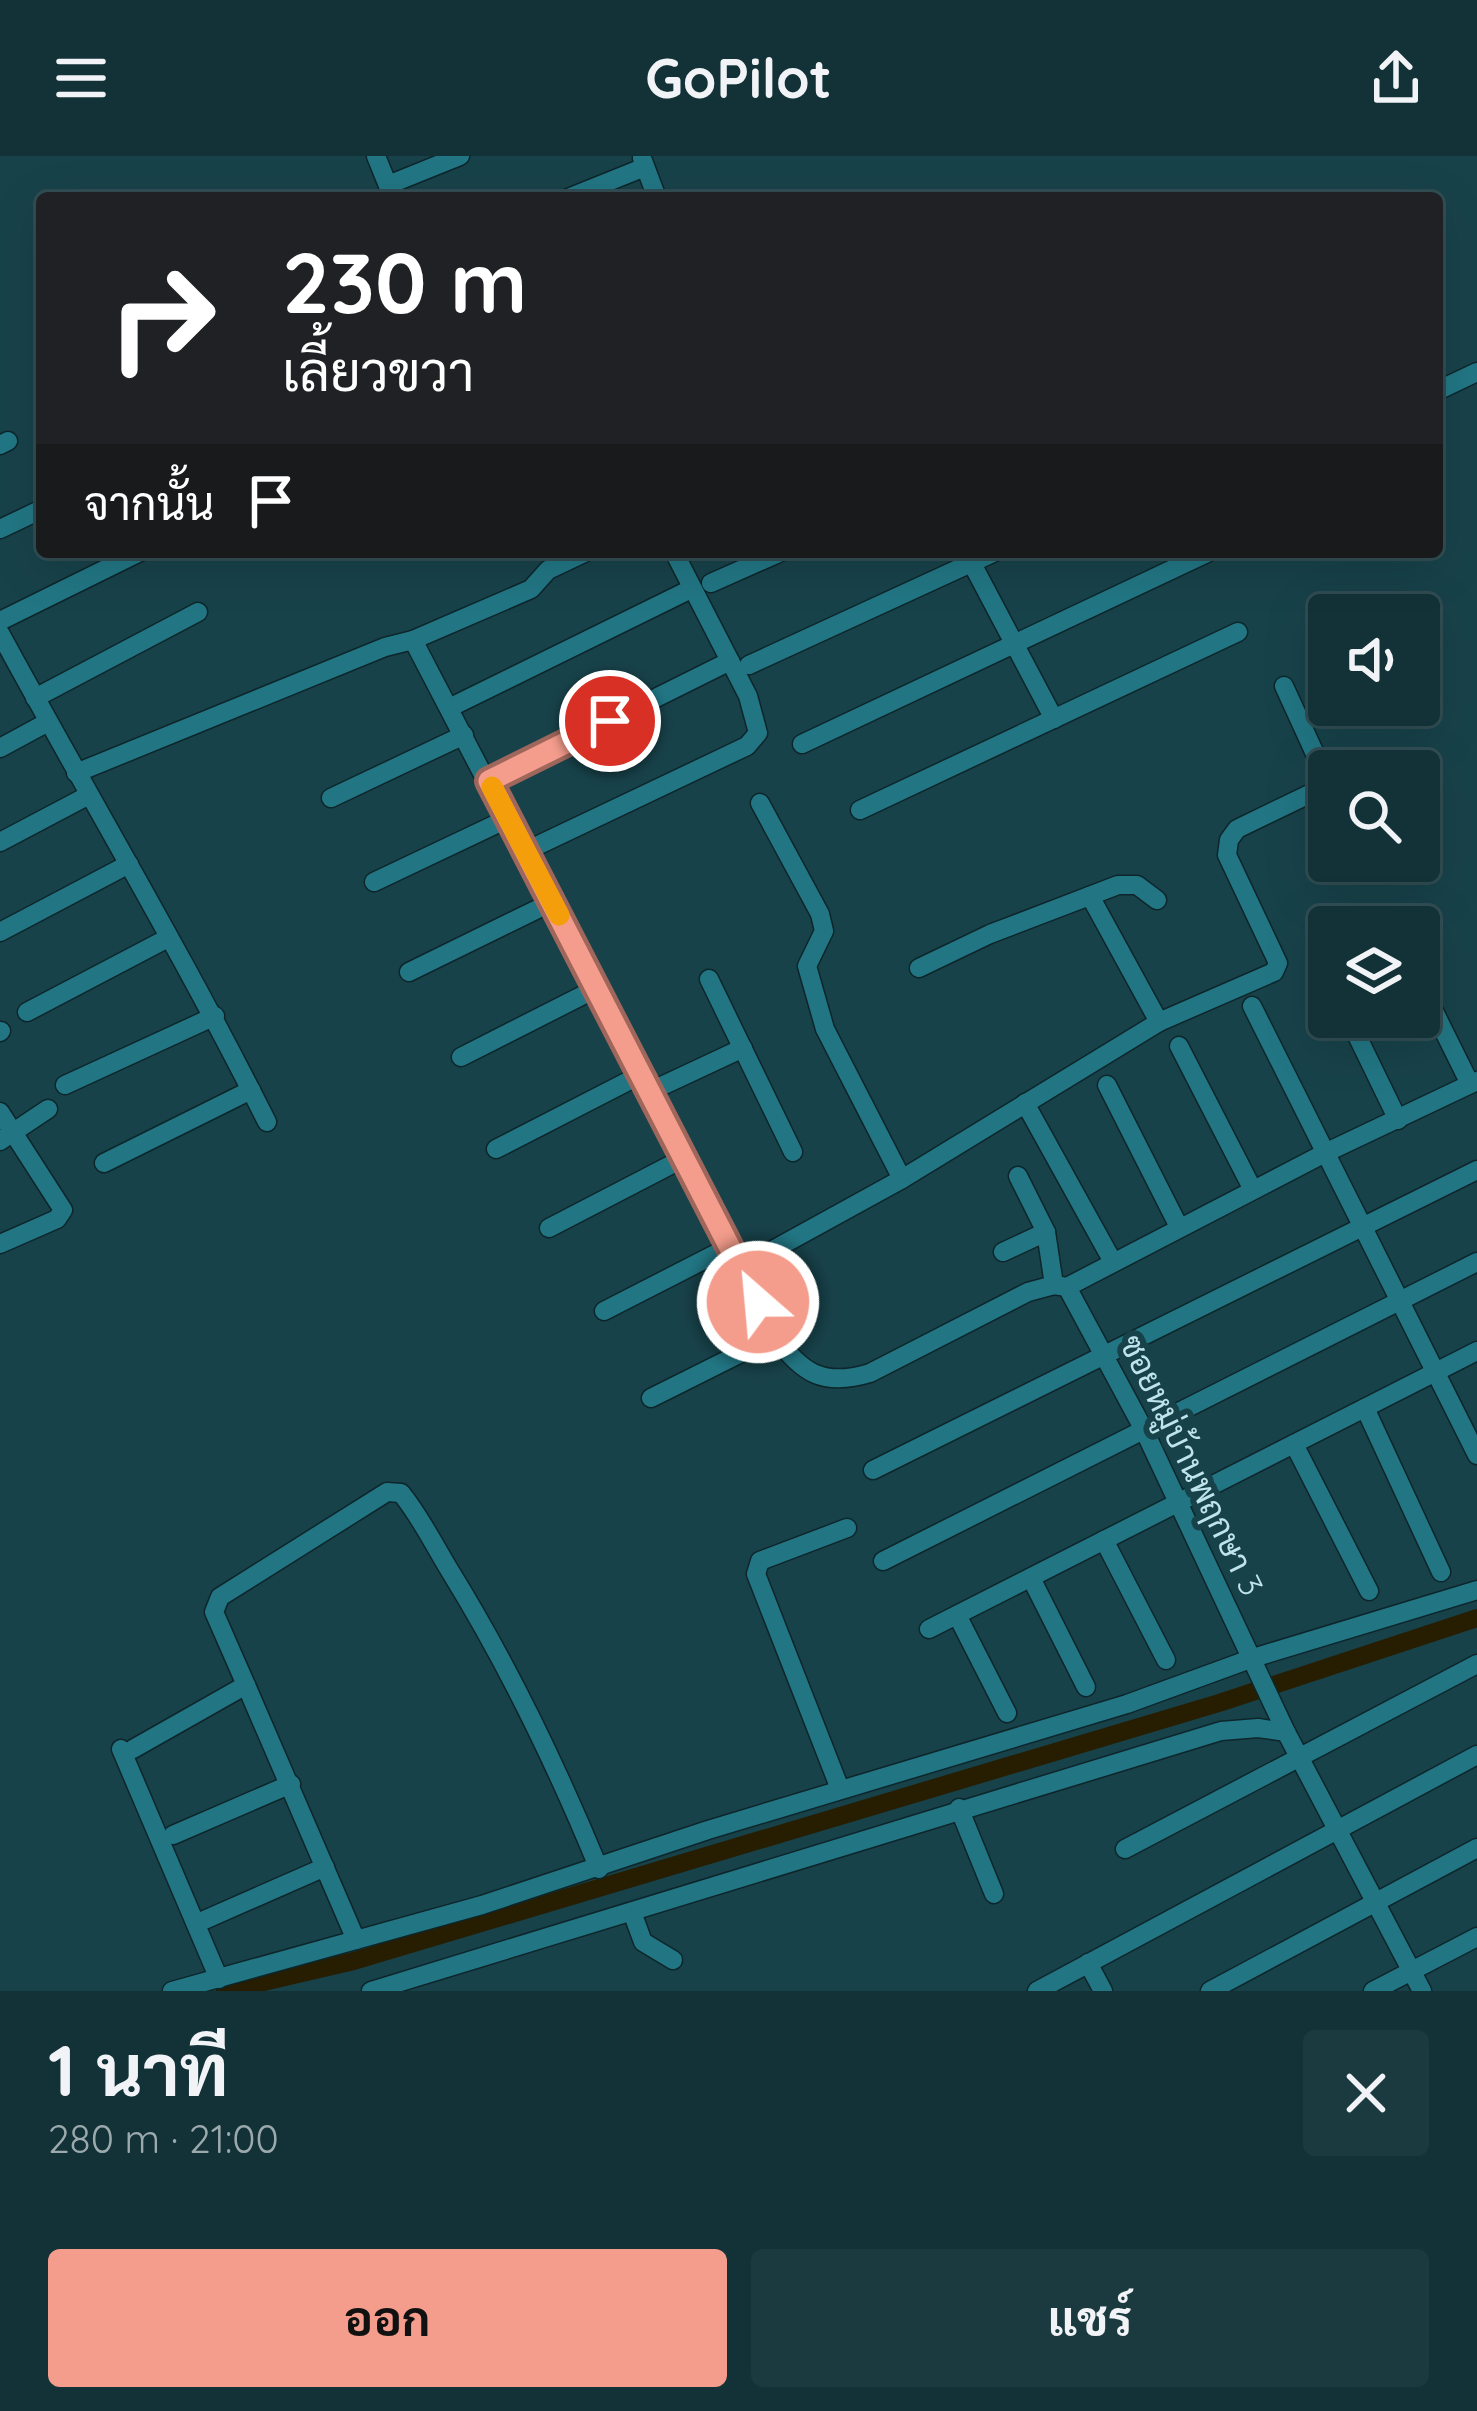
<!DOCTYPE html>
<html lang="th">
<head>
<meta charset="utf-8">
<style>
	body { margin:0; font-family:Quicksand,Sarabun,sans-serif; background:#1b3a40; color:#f1f3f6; height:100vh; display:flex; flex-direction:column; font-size:45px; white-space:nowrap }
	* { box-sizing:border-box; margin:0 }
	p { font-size:39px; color:#9caaae }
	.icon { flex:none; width:66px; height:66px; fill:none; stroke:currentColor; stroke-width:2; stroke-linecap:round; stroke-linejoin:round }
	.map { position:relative; height:1835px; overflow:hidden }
	.details { display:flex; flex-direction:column; background:#123238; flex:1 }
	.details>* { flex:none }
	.banner { position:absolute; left:36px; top:36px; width:1407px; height:366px; border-radius:12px; box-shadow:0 12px 48px #0002,0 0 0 3px #314d53; background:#202124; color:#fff; overflow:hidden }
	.fabs { position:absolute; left:1308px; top:438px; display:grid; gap:24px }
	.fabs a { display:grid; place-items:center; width:132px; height:132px; border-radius:12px; background:#123238; box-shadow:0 12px 48px #0002,0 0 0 3px #314d53; font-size:60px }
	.pin { position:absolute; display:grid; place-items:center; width:102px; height:102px; color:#fff; margin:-51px; border:6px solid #fff; border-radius:50%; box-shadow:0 3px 12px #0007 }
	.me { position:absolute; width:132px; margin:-66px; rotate:333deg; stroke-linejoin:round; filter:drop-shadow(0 0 9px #0008) }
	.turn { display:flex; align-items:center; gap:42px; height:252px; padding:0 48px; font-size:54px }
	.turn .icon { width:156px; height:156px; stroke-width:2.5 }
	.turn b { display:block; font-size:84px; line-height:102px }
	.then { display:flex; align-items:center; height:114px; padding:0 48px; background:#0003; gap:24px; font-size:45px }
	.round { display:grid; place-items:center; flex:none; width:126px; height:126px; border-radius:12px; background:#1b3a40 }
	.headline { display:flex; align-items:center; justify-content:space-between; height:204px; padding:0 48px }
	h1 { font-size:72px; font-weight:700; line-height:90px }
	.primary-button { display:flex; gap:24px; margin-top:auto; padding:24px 48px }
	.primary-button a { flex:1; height:138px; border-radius:12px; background:#f49d8c; color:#111; font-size:48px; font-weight:700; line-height:138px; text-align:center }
	.primary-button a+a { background:#1b3a40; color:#f1f3f6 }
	header { display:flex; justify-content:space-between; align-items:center; height:156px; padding:0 48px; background:#123238; font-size:54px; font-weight:700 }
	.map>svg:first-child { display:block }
</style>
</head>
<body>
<header><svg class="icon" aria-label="menu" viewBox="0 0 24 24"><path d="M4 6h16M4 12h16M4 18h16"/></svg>GoPilot<svg class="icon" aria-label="share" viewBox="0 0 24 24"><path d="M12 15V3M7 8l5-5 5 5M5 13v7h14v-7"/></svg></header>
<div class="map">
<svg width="1477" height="1835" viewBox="0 0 1477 1835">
	<rect width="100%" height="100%" fill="#18424a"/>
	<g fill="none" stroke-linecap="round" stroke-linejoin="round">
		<path stroke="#271e02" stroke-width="18" d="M225 1835 354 1805 1219 1547 1477 1462"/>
		<g stroke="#0d262b" stroke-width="21">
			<g id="minor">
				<path d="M376 0 393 42"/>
				<path d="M642 2 657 42"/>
				<path d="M388 29 460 0"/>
				<path d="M568 42 645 11"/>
				<path d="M1437 235 1477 216"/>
				<path d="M0 289 8 285"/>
				<path d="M0 373 42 353"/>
				<path d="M968 400 1054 563"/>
				<path d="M711 427 781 396"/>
				<path d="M0 465 140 396"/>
				<path d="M0 477C89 641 184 800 267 966"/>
				<path d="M413 484 775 1180C802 1218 824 1231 870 1217L1028 1136 1054 1129 1067 1131 1325 997 1477 925"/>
				<path d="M749 509 995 396"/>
				<path d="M35 542 198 456"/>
				<path d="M451 551 691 433"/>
				<path d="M802 588 1209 396"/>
				<path d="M0 592 48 566"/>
				<path d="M76 617 385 491 413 484 531 433 548 414 586 396"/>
				<path d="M489 625 730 505"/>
				<path d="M331 642 464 579"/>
				<path d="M760 647 820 758 824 775 807 810 825 873 902 1023"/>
				<path d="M860 654 1238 476"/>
				<path d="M0 686 89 639"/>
				<path d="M526 695 747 590 758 577 748 540 674 396"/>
				<path d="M374 726 509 662"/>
				<path d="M1090 740 1159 866"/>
				<path d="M0 776 129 708"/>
				<path d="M919 812 990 778 1118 729H1137L1157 744"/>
				<path d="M409 816 552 746"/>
				<path d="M1326 817 1329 822"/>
				<path d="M709 823 793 996"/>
				<path d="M1419 825 1470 928"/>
				<path d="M1252 850 1477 1299"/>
				<path d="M27 856 168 782"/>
				<path d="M1348 861 1398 964"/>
				<path d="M0 876 1 875"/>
				<path d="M1179 890 1253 1034"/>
				<path d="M461 901 597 832"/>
				<path d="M65 929 215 860"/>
				<path d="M1107 929 1179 1071"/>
				<path d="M651 935 743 892"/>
				<path d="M1025 947 1113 1106"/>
				<path d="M0 956 63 1054 57 1063 0 1088"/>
				<path d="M0 985 48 953"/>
				<path d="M496 993 642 918"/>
				<path d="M104 1007 251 934"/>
				<path d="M1018 1020 1046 1076 1054 1129"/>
				<path d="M549 1072 684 1002"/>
				<path d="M1003 1096 1046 1076"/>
				<path d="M740 1112 902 1023 1159 866 1274 816 1278 807 1227 699 1229 684 1237 673 1324 631 1322 613 1284 530"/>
				<path d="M1067 1131 1144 1274 1286 1576 1422 1835"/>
				<path d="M604 1155 729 1091"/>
				<path d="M651 1242 775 1180"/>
				<path d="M1365 1252 1441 1416"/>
				<path d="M1294 1288 1369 1435"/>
				<path d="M873 1314 1477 1014"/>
				<path d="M1104 1384 1166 1504"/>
				<path d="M883 1405 1477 1106"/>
				<path d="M1031 1422 1086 1531"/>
				<path d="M957 1459 1007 1557"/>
				<path d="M929 1473 1477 1195"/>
				<path d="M246 1529 214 1456 220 1441 387 1336 401 1337C420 1360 434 1389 450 1415 508 1509 557 1611 599 1713"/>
				<path d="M121 1593 219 1823"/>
				<path d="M133 1593 246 1529 356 1784"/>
				<path d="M840 1633 756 1418 760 1405 847 1372"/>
				<path d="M959 1652 994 1738"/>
				<path d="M173 1679 291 1628"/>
				<path d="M1125 1693 1477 1508"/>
				<path d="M632 1756 643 1786 673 1804"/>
				<path d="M202 1765 325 1711"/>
				<path d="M1088 1807 1103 1835"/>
				<path d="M172 1835 482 1749 708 1674 1127 1548 1253 1502 1477 1434"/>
				<path d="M371 1835 1221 1575 1258 1572 1286 1576"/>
				<path d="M1037 1835 1477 1599"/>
				<path d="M1210 1835 1477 1692"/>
				<path d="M1373 1835 1477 1781"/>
			</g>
		</g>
		<use href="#minor" stroke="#227684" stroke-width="18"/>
	</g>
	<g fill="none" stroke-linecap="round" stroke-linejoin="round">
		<g stroke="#9f665b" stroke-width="30">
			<path id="route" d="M610 565 489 625 758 1146"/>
		</g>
		<use href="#route" stroke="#f49d8c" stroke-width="21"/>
		<path stroke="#f59e0b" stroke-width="21" d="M492 631 559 759"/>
	</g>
	<g text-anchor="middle" stroke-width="12" stroke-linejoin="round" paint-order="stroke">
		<g font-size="33" fill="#bfe4ec" stroke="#18424a">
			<text transform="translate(1192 1309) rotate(64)" y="12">ซอยหมู่บ้านพฤกษา 3</text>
		</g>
	</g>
</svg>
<div class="fabs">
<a><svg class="icon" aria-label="sound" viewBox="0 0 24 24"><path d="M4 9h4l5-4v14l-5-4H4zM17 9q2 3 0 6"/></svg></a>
<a><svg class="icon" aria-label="search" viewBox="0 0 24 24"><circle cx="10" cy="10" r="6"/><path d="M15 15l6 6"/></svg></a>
<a><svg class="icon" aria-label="layers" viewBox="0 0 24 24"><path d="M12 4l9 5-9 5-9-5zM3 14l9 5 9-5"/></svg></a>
</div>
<div class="pin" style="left:610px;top:565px;background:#d93025"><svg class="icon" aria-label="arrive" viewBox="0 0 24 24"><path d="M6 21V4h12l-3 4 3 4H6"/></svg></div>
<svg class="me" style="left:758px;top:1146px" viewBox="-20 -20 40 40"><circle r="17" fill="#f49d8c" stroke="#fff" stroke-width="3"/><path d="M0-11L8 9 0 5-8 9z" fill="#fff"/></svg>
<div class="banner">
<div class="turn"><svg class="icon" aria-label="right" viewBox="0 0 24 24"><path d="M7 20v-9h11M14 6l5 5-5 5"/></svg><div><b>230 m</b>เลี้ยวขวา</div></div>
<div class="then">จากนั้น<svg class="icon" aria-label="arrive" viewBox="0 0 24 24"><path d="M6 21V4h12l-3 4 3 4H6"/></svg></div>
</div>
</div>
<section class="details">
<div class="headline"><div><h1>1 นาที</h1><p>280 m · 21:00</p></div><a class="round"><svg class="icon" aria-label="close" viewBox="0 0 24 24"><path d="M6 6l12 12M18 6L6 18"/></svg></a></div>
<div class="primary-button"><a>ออก</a><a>แชร์</a></div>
</section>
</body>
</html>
